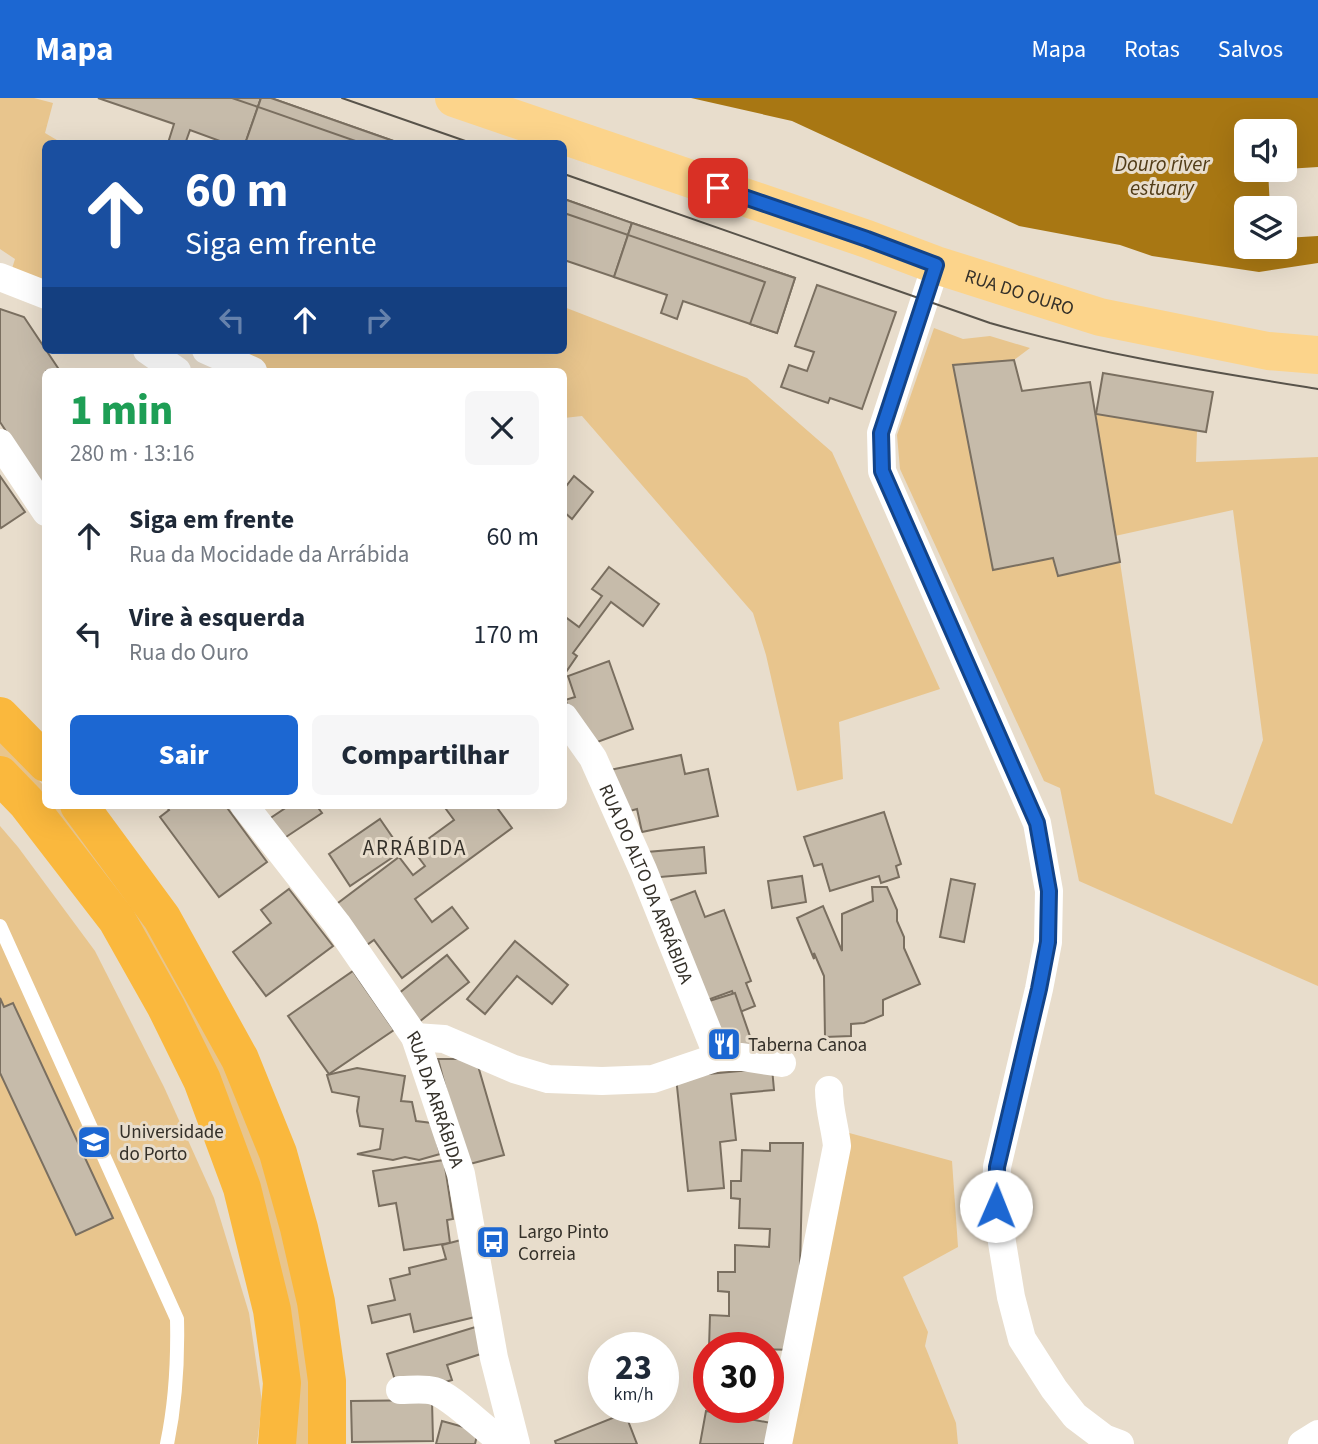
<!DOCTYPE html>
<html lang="pt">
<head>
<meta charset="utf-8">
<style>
	body { margin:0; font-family:"Source Sans 3",sans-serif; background:#f6f6f7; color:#1f2937; height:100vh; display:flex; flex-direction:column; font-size:26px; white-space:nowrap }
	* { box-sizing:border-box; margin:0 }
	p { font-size:23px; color:#747a83 }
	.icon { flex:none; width:38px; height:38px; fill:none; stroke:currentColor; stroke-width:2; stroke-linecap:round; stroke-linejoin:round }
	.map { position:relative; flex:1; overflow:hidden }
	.panel { position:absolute; left:42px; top:270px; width:525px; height:441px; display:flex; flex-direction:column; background:#fff; border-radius:10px; box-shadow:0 7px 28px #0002 }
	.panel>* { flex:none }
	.guide { position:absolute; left:42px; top:42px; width:525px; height:214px; border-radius:10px; box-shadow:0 7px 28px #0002; background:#1a4fa0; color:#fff; overflow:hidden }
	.tools { position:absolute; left:1234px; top:21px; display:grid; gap:14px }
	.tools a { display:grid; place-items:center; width:63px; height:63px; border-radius:10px; background:#fff; box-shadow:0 7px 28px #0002; font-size:35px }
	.speed { position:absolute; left:588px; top:1234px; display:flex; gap:14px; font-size:35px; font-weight:700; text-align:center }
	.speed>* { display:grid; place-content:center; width:91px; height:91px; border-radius:50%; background:#fff; box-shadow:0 7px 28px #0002; line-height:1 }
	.speed small { font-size:18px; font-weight:400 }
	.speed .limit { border:10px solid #d22; background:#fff; color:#111 }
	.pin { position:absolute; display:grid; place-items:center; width:60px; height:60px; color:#fff; margin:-30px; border-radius:14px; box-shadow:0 4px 10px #0006 }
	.me { position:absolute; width:77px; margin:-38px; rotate:1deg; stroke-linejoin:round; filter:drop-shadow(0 0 5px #0008) }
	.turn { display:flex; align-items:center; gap:24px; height:147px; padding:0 28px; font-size:32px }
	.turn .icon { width:91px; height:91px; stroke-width:2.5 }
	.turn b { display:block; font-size:49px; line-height:60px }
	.lanes { display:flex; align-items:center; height:66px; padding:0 28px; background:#0003; justify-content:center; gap:35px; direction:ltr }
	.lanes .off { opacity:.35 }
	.round { display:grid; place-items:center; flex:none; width:74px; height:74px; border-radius:10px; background:#f6f6f7 }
	.overview { display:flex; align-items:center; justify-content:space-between; height:119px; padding:0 28px }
	h1 { font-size:42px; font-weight:800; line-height:52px; color:#1e9e55 }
	.cta { display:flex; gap:14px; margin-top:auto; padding:14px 28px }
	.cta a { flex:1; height:80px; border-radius:10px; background:#1c67d2; color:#fff; font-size:28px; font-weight:800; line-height:80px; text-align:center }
	.cta a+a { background:#f6f6f7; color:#1f2937 }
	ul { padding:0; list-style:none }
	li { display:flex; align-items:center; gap:21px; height:98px; padding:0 28px }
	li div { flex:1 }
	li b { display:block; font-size:26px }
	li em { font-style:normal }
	header { display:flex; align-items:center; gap:42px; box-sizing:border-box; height:98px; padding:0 35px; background:#1c67d2; color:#fff }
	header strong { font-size:33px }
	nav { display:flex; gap:38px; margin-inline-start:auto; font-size:24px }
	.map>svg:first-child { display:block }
</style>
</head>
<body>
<header>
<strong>Mapa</strong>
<nav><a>Mapa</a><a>Rotas</a><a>Salvos</a></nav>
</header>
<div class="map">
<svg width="1318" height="1346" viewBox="0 0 1318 1346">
	<rect width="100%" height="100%" fill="#e8ddcc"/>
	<g fill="#e8c58d">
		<path d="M0 0H34L53 5 45 35 62 45 46 46 45 189 10 177 15 161 0 151Z"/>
		<path d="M564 209 747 280 832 354 940 591 839 624 843 681 797 693 766 557 753 515 582 318 564 320V273H274L229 252H564Z"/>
		<path d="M934 230 963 241 990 238 1030 250 1014 262 1057 478 1120 464 1155 696 1232 726 1263 642 1233 412 1115 438 1096 316 1197 333 1196 364 1318 359V888L1079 783 1060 690 1044 683 900 371 897 337Z"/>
		<path d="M0 642 45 689 46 707H62C97 756 134 803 167 854 179 873 188 894 199 915 266 1043 316 1200 311 1346H291L246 1061 0 664Z"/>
		<path d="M0 728 18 749 95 853 164 989 214 1100 249 1215 262 1304 257 1346H0Z"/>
		<path d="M842 1033 952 1063 958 1149 903 1179 928 1234 925 1248 956 1325 958 1346H787Z"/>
	</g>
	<path fill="#a87713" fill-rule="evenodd" d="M691 0H1318V165L1259 174 1152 158 1120 147 1019 128 792 23ZM1246 33H1284V72H1246ZM1246 110H1284V149H1246Z"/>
	<path fill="#e8ddcc" d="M1318 69V138L1285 140 1284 110H1270L1268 72Z"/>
	<g fill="#c6bbaa" stroke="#7a6f60" stroke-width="2">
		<path d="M98 0H261L245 46H228L190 32 185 46H170L168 45 174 26Z"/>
		<path d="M232 0H261L258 9Z"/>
		<path d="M261 0H271L402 46H245Z"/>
		<path d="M261 0H271L402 46H364L258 9Z"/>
		<path d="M564 101 632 125 614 179 564 162Z"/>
		<path d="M564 101 632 125 628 137 564 115Z"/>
		<path d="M632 125 795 180 777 235 683 203 677 221 661 215 667 197 614 179Z"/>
		<path d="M632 125 795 180 777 235 750 226 765 184 628 137Z"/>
		<path d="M817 187 896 214 862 311 830 300 828 305 781 289 789 267 807 273 814 254 795 248Z"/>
		<path d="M0 211 24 219 60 273H46L44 391 0 324Z"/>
		<path d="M1014 262 1022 293 1090 284 1120 464 1058 478 1053 460 993 472 953 267Z"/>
		<path d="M1103 275 1213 294 1206 334 1096 316Z"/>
		<path d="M0 378 25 414 1 430 0 428Z"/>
		<path d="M574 378 593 394 572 421 564 414V391Z"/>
		<path d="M609 469 659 506 643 528 611 504 573 555 577 558 564 577V518L579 529 602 498 592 491Z"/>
		<path d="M609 563 633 631 589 647 565 602 575 599 568 578Z"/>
		<path d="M681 657 685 676 708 671 718 718 642 734 637 711 626 714 610 672Z"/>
		<path d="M165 707H225L267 764 219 799 160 719 169 712Z"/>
		<path d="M290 707H316L322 715 280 743 266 723Z"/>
		<path d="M443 707H495L512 730 415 801 432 824 452 809 468 830 402 880 374 842 364 849 334 808 399 759 413 777 425 768 413 752 454 722Z"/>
		<path d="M884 714 901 766 896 768 899 779 881 785 879 778 830 793 822 766 814 768 804 739Z"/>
		<path d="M380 721 402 753 350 788 329 756Z"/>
		<path d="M704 749 706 775 649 780 647 754Z"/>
		<path d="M802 778 806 804 772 810 768 783Z"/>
		<path d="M951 781 975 786 964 844 940 839Z"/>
		<path d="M872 789H887L897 812V823L904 839V850L920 886 883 902V917L864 925 851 926V938L825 939 824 878 814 855V861L797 820 823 808 842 853V816L873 803Z"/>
		<path d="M289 791 333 848 266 898 233 854 271 825 261 812Z"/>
		<path d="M695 793 705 819 724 812 751 883 746 885 755 908 740 914 732 893 702 904 663 805Z"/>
		<path d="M515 843 568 887 552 906 517 878 485 916 467 901Z"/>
		<path d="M447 857 469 884 419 924 398 896Z"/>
		<path d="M353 873 394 932 329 976 288 918Z"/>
		<path d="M735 895 753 947 724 957 706 904Z"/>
		<path d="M0 900 4 909 13 905 113 1120 76 1137 0 975Z"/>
		<path d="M438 961H476L504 1057 466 1067Z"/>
		<path d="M357 970 405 978 401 1003 412 1004 416 1023 432 1025 440 1056 419 1062 405 1059 393 1062 357 1056 380 1051 383 1031 360 1028 357 1013 359 999 332 994 327 977Z"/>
		<path d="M772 970 774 992 731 996 736 1042 720 1044 724 1090 688 1093 676 979Z"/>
		<path d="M770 1045H803L798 1252 709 1250 710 1217 729 1218V1194L718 1193V1174H735V1147L769 1149 770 1131 739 1130 740 1101 731 1100V1083H741L742 1052 770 1053Z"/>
		<path d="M444 1062 453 1121 447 1122 450 1145 404 1152 396 1105 379 1108 373 1073Z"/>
		<path d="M461 1142 479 1218 414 1234 410 1216 372 1225 368 1208 395 1202 390 1181 410 1176 409 1170 446 1161 442 1147Z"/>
		<path d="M482 1227 490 1253 447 1267 452 1282 425 1290 398 1292 387 1256Z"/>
		<path d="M432 1302 433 1343 352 1344 351 1303Z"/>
		<path d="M706 1313 771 1325 767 1346H700Z"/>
		<path d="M625 1315 637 1346H556L555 1343Z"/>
		<path d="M442 1323 478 1333 475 1346H436Z"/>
	</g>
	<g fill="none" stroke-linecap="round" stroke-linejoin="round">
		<path stroke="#fff" stroke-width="14" d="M0 828 177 1221C178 1264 176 1303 167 1346"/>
		<g stroke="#fff" stroke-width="28">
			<path d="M936 167 881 335 882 373 1037 725 1049 793 1048 844 1039 891 997 1069 996 1108 1011 1199 1022 1241 1054 1291 1075 1318 1104 1340 1120 1346"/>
			<path d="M0 179 46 197"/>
			<path d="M147 252 177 273"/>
			<path d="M206 252 253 273"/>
			<path d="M0 345 46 414"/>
			<path id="s1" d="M564 619 593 660 643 772 718 959"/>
			<path id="s2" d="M244 707 337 826 415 939 461 1076 494 1260 516 1346"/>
			<path d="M415 939 444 941 514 971 548 981 602 983 653 981 718 959H742L782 965"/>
			<path d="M400 1292C410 1292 424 1290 434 1293 452 1298 486 1334 506 1346"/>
			<path d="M778 1346 837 1048C835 1029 829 1012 829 992"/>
			<path d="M1302 1346 1318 1336"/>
		</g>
		<path stroke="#fcd48b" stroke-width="38" id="s3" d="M454 0 867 141 936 167 1100 219 1268 253 1318 257"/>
		<g stroke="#fab83d" stroke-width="38">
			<path d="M0 618 46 665"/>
			<path d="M0 677 26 704 117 822 166 909 202 982 242 1090 272 1212 282 1285 277 1346"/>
			<path d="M79 707 162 820 240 961 278 1055 299 1130 316 1204 327 1283V1346"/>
		</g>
		<g stroke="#58534a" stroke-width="2">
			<path d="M342 0 474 46"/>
			<path d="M564 76 990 225C1098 256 1207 273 1318 291"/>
		</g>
	</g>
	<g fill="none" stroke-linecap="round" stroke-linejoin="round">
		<g stroke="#124388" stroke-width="18">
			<path id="route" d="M718 90 867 141 936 167 881 335 882 373 1037 725 1049 793 1048 844 1039 891 997 1069 996 1108"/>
		</g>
		<use href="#route" stroke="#1c67d2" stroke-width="12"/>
	</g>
	<defs>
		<g id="restaurant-square" transform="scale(1.75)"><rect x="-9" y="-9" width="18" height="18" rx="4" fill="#1c67d2" stroke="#e8ddcc"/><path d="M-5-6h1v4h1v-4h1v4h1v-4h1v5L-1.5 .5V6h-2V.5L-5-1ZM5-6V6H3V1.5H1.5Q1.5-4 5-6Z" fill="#fff"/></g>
		<g id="university-square" transform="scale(1.75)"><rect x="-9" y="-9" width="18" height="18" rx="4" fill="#1c67d2" stroke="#e8ddcc"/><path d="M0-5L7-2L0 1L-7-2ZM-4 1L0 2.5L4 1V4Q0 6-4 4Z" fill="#fff"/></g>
		<g id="bus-square" transform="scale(1.75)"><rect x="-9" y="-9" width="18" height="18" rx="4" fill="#1c67d2" stroke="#e8ddcc"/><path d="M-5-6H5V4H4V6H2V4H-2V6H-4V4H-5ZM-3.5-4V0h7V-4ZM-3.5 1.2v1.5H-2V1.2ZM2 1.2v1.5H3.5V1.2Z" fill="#fff"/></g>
	</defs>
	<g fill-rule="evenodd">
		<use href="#restaurant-square" x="724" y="946"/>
		<use href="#university-square" x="94" y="1044"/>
		<use href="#bus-square" x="493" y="1144"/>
	</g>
	<g text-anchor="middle" stroke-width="6" stroke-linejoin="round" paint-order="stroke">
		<g font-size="19" fill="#343029" stroke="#e8ddcc">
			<text dy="7" stroke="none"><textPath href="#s3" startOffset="598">RUA DO OURO</textPath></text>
			<text dy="7" stroke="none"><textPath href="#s1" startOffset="187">RUA DO ALTO DA ARRÁBIDA</textPath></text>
			<text dy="7" stroke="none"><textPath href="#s2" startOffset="354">RUA DA ARRÁBIDA</textPath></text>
		</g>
		<g font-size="19" fill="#343029" stroke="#e8ddcc" text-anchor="start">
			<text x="748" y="953">Taberna Canoa</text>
			<text x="119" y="1040">Universidade<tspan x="119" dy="22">do Porto</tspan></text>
			<text x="518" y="1140">Largo Pinto<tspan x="518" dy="22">Correia</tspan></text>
		</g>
		<g font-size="21" font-style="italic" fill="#513c17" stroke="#e8ddcc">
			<text x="1162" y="73">Douro river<tspan x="1162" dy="24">estuary</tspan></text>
		</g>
		<g font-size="21" letter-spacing="2" fill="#343029" stroke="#e8ddcc">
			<text x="415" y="757">ARRÁBIDA</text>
		</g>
	</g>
</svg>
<div class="tools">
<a><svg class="icon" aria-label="sound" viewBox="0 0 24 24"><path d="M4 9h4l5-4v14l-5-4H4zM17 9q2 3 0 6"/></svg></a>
<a><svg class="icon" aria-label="layers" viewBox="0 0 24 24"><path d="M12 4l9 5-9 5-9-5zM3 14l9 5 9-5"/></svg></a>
</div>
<div class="speed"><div>23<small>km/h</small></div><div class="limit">30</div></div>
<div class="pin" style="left:718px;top:90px;background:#d93025"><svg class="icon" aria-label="arrive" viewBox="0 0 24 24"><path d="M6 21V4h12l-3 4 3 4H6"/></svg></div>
<svg class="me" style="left:996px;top:1108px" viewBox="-20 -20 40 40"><circle r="19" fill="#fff"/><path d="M0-13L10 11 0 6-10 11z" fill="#1c67d2"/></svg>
<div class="guide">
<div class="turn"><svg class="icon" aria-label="ahead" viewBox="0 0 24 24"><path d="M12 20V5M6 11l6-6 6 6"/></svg><div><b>60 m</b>Siga em frente</div></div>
<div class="lanes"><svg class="icon off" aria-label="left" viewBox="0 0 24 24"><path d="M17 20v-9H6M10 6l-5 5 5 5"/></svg><svg class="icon" aria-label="ahead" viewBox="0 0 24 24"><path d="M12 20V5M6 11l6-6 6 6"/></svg><svg class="icon off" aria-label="right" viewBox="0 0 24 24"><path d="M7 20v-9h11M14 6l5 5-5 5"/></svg></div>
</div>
<section class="panel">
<div class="overview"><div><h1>1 min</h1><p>280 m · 13:16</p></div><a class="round"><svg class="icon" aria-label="close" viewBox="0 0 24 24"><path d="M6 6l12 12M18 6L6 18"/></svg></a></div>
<ul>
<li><svg class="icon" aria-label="ahead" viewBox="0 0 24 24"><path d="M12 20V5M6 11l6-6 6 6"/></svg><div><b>Siga em frente</b><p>Rua da Mocidade da Arrábida</p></div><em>60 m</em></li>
<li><svg class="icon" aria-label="left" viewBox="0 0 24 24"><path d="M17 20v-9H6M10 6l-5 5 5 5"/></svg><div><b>Vire à esquerda</b><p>Rua do Ouro</p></div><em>170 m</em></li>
</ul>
<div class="cta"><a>Sair</a><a>Compartilhar</a></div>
</section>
</div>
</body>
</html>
